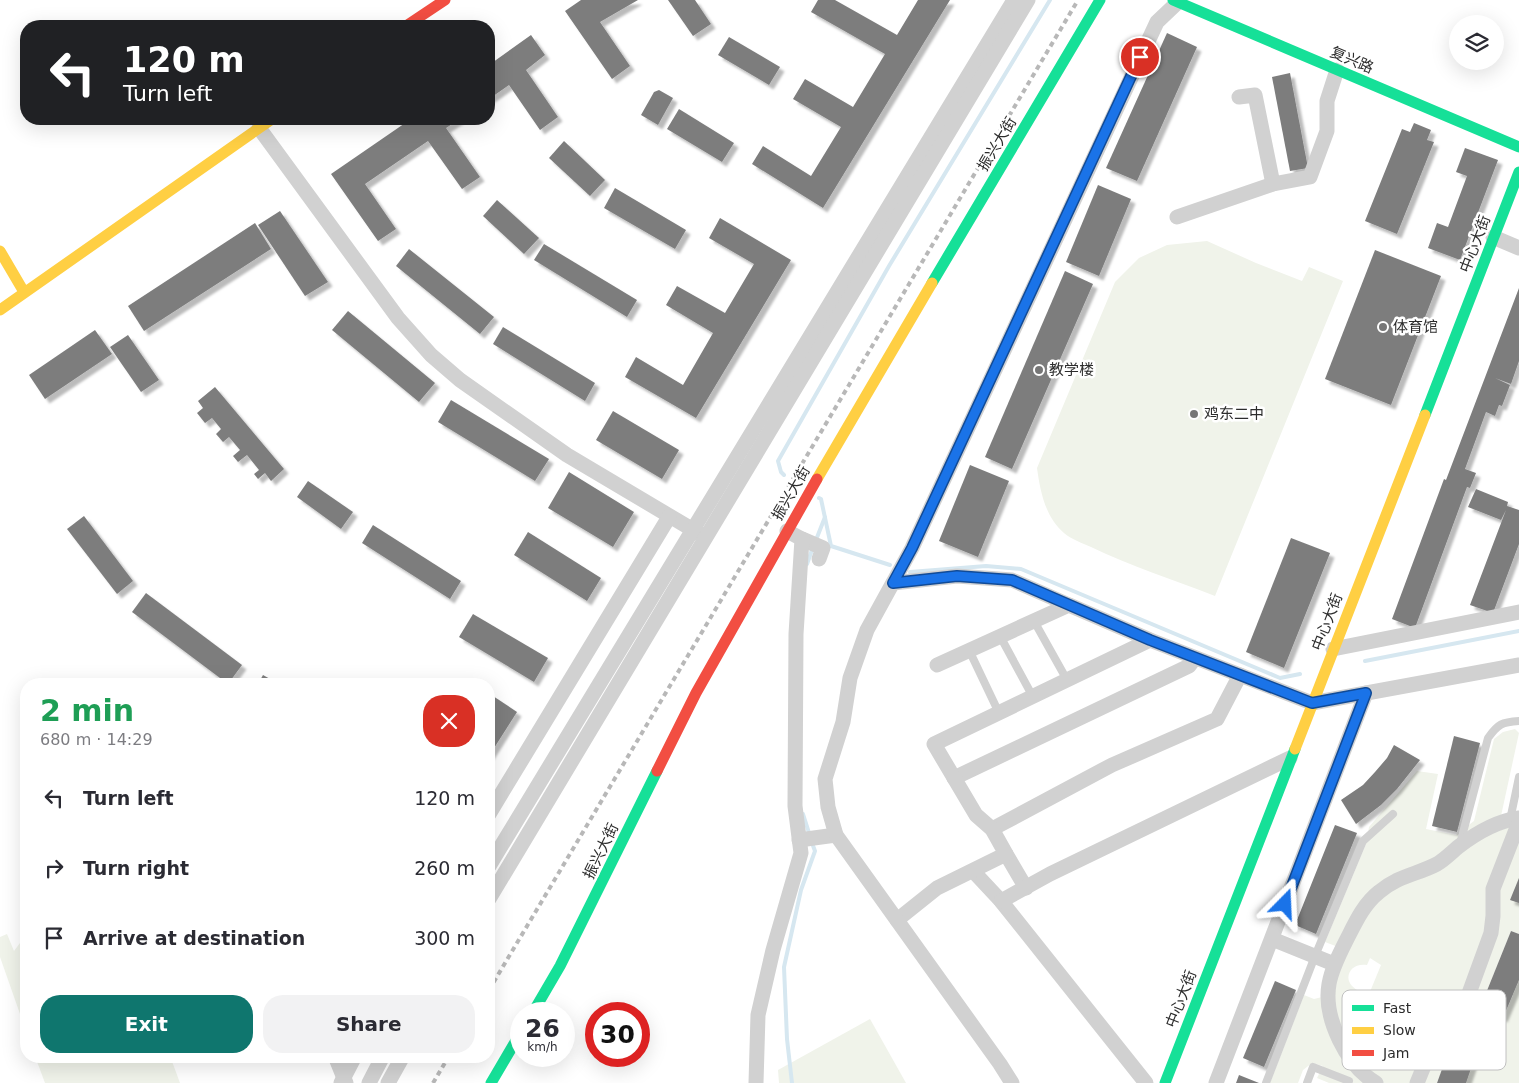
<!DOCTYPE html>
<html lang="en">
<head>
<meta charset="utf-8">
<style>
	body { margin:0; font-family:"DejaVu Sans","Noto Sans SC",sans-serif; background:#f2f2f3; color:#2b2b33; height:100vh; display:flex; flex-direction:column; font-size:19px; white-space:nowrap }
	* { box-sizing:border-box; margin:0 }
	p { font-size:16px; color:#7c7c81 }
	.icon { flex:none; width:28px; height:28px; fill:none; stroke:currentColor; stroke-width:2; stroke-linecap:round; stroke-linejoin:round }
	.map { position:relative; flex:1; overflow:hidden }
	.sheet { position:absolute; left:20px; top:678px; width:475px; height:385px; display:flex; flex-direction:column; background:#fff; border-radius:20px; box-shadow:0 5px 20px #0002 }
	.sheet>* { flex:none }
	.top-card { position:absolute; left:20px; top:20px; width:475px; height:105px; border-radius:20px; box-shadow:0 5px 20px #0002; background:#202124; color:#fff; overflow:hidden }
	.fabs { position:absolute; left:1449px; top:15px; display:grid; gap:10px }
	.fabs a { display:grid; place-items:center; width:55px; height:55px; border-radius:50%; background:#fff; box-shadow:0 5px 20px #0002; font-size:25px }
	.speed { position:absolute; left:510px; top:1002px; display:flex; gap:10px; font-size:25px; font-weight:700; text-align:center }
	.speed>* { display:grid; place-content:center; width:65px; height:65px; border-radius:50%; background:#fff; box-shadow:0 5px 20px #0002; line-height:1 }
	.speed small { font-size:12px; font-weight:400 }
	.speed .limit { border:8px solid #d22; background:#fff; color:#111 }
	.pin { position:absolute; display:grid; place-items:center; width:42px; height:42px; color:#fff; margin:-21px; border:2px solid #fff; border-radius:50%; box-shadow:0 1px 5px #0007 }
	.me { position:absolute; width:55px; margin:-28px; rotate:21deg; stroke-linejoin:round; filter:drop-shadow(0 0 4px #0008) }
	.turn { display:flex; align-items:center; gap:18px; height:105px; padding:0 20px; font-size:22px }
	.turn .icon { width:65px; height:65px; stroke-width:2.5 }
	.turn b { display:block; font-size:35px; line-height:42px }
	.round { display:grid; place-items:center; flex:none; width:52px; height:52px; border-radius:20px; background:#f2f2f3 }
	.overview { display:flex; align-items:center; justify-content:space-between; height:85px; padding:0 20px }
	h1 { font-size:30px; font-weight:700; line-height:38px; color:#1e9e55 }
	.cta { display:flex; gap:10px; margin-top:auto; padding:10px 20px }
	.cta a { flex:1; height:58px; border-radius:20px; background:#0f766e; color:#fff; font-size:20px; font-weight:700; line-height:58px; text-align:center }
	.cta a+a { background:#f2f2f3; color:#2b2b33 }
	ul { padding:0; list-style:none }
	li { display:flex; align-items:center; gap:15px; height:70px; padding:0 20px }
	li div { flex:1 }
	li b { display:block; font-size:19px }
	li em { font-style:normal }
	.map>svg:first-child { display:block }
</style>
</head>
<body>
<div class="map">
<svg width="1519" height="1083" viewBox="0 0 1519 1083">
	<defs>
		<filter id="shadow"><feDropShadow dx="4.5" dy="4.5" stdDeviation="1" flood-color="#0004"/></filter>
	</defs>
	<rect width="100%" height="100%" fill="#fff"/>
	<g fill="#f0f3ea" fill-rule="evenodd">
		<path d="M1207 241 1256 263 1302 281 1309 267 1343 281 1215 596C1174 580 1131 566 1091 547 1082 543 1071 539 1064 533 1045 517 1040 490 1037 468L1115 282 1139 258 1167 245Z"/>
		<path d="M1515 729 1519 733 1501 816 1519 828V934L1511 931 1480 1008 1503 1018 1519 980V1083H1466L1459 1023 1437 1083H1329L1317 1078 1323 1066 1312 1063 1303 1070 1298 1083H1270L1304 995 1314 999 1322 997 1346 950 1325 942 1366 844 1369 827 1417 771 1438 774 1426 829 1456 835 1474 821 1494 739 1503 732ZM1370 958 1381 965 1367 999 1355 997 1357 990C1341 981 1349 962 1367 965Z"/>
		<path d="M7 934 14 951 26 935V1031L0 957V937Z"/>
		<path d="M870 1019 906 1083H779L778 1070Z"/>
		<path d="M35 1056H170L180 1083H45Z"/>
	</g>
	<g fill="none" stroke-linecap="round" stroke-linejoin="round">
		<g stroke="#d6e7f0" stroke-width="4">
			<path d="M784 475 781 472 778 461 889 266 1050 0"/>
			<path d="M819 498 821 499 831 546 890 565"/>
			<path d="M816 540 825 517"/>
			<path d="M807 564 813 547"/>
			<path d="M910 572 986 566 1021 569 1280 678 1300 674"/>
			<path d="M1365 661 1519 631"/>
			<path d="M803 814 810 836"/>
			<path d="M792 1083 787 1039 784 967 801 890 815 851 812 843"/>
		</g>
	</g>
	<g fill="#7d7d7d" filter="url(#shadow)">
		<path d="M581 0H638L600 22 630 66 612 79 565 11Z"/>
		<path d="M668 0H695L711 24 693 36Z"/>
		<path d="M818 0H835L897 35 918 0H950L823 208 752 164 763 146 811 176 841 127 793 99 805 79 853 107 885 54 811 12Z"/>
		<path d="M1167 33 1197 47 1137 181 1106 168Z"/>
		<path d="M531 35 545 55 526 70 558 117 540 130 509 85 489 99V65Z"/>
		<path d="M729 37 780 67 769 85 718 55Z"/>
		<path d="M1290 73 1308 168 1290 171 1272 77Z"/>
		<path d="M659 90 673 98 658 125 641 115 654 92Z"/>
		<path d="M679 109 734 143 722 162 667 129Z"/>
		<path d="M411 119H460L446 128 480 177 462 189 428 141 365 184 396 229 378 241 331 174Z"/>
		<path d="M1414 123 1431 130 1427 140 1434 142 1397 234 1365 221 1402 129 1410 132Z"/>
		<path d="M564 141 605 180 590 196 549 158Z"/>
		<path d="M1465 148 1498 160 1460 260 1428 248 1437 223 1448 227 1467 176 1456 172Z"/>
		<path d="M1098 185 1131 199 1099 276 1066 262Z"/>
		<path d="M615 188 686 230 675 249 604 208Z"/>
		<path d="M497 200 539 238 524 254 483 216Z"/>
		<path d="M280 211 328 282 305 296 258 225Z"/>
		<path d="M720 218 791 260 696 418 625 377 636 357 683 385 713 333 666 305 677 286 725 313 754 264 709 238Z"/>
		<path d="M255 223 271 249 144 331 128 306Z"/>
		<path d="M544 244 637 300 627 317 534 260Z"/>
		<path d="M409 249 494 317 480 334 396 266Z"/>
		<path d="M1375 250 1441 276 1391 405 1325 379Z"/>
		<path d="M1065 271 1093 284 1012 469 985 457Z"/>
		<path d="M1519 288V361L1511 384 1495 378 1510 385 1502 406 1499 405 1495 416 1486 412 1465 469 1476 473 1470 488 1467 487 1415 628 1392 619 1444 479 1446 480Z"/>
		<path d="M348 311 435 383 419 402 332 330Z"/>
		<path d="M503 327 595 383 585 401 493 344Z"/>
		<path d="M95 330 112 354 45 399 29 375Z"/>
		<path d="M128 335 159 380 141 392 110 347Z"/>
		<path d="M215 387 284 469 271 481 265 473 258 479 254 474 259 470 247 455 238 462 233 456 240 450 229 437 223 442 216 434 221 429 212 418 205 423 197 413 203 408 198 401Z"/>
		<path d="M451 400 549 459 535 481 438 422Z"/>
		<path d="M613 411 679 450 662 479 596 440Z"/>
		<path d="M970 465 1009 481 978 557 939 541Z"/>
		<path d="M569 472 634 512 613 547 548 508Z"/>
		<path d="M308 481 353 512 341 529 297 497Z"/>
		<path d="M1476 489 1508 502 1507 506 1519 510V544L1493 613 1470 605 1506 510 1501 520 1468 507Z"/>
		<path d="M84 516 133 581 117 594 67 529Z"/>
		<path d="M373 525 461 581 450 599 362 543Z"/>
		<path d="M528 532 601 578 587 601 514 555Z"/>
		<path d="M1291 538 1330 553 1284 668 1246 652Z"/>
		<path d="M146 593 242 665 228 684 132 612Z"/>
		<path d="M473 614 548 658 534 682 459 637Z"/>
		<path d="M263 675 279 684H258Z"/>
		<path d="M493 696 517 712 489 756V703Z"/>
		<path d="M1454 736 1480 743 1457 832 1432 826Z"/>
		<path d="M1394 745 1420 760 1397 789 1381 805 1356 824 1341 800 1363 785 1375 772 1387 758Z"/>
		<path d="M1335 825 1357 833 1316 934 1295 925Z"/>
		<path d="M1519 878V903L1510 900Z"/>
		<path d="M1511 931 1519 934V980L1503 1018 1480 1008Z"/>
		<path d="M1275 981 1296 990 1264 1067 1243 1058Z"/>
		<path d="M1459 1022 1484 1031 1466 1083H1437Z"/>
		<path d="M1239 1075 1259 1083H1236Z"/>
	</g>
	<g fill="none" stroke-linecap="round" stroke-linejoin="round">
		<g stroke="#d1d1d1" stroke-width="8">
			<path d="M1034 621 1067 680"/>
			<path d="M1000 636 1033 697"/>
			<path d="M969 650 999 713"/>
			<path d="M1510 820 1519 777"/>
			<path d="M1460 844 1488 738C1498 724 1502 722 1519 721"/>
			<path d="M1266 1083 1315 956 1363 841 1393 814"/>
			<path d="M1307 1083 1313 1067 1349 1081"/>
		</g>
		<g stroke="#d1d1d1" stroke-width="15">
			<path d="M1239 97 1255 95 1273 184"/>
			<path d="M259 128 398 318 431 355 460 380 567 455 700 534"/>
			<path d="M1177 217 1273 184 1310 177 1327 131V101L1337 70"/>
			<path d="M1493 237 1519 248"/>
			<path d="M802 539 823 548 819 559"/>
			<path d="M893 583 957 576 1012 580 1069 605"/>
			<path d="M1333 649 1519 612"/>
			<path d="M937 665 1069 605 1150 640 1312 703 1519 665"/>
			<path d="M954 778 1189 666 1195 658"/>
			<path d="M489 814 669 517"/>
			<path d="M992 829 1112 765 1217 719 1240 675"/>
			<path d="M799 840 836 835"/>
			<path d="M1006 854 1026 888"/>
			<path d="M489 866 1014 0"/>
			<path d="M973 871 1001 901 1146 1083"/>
			<path d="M489 899 1028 0"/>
			<path d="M1001 901 1050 874 1290 758"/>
			<path d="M897 920 937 888 1006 854 992 829 976 815 934 744 1150 640"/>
			<path d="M1272 939 1334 964"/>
			<path d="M335 1056 346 1083"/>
			<path d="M341 1083 355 1056"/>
			<path d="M369 1083 383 1056"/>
			<path d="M388 1083 403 1056"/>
			<path d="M756 1083 758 1015 773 950 801 853 795 806 796 634 802 539 787 531"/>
			<path d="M1012 1083 1000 1064 836 835 828 807 825 779 843 722 850 678 867 630 912 548 1157 22 1178 2"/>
			<path d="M1216 1083 1366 693"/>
			<path d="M1376 1083C1347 1066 1323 1018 1329 984 1332 967 1341 951 1349 935 1357 919 1365 903 1379 892 1399 875 1416 875 1437 864 1444 860 1451 853 1458 847 1475 834 1497 821 1519 818"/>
			<path d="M1417 1083 1435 1039 1468 996 1491 933 1493 916V889L1519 822"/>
		</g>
		<g stroke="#16e098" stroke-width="11">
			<path d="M1173 0 1519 147"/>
			<path d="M932 283 1100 0"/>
			<path d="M1425 415 1519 172"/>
			<path d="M532 1014 560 966 657 771"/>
			<path d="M491 1083 521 1032"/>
			<path d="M1165 1083 1295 749"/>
		</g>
		<g stroke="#ffcf43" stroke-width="11">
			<path d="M0 251 24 292"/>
			<path d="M0 310 272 119"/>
			<path d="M817 479 932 283"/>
			<path d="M1295 749 1425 415"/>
		</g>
		<g stroke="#f24e42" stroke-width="11">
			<path d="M406 26 445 0"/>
			<path d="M657 771 696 693 817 479"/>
		</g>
		<g stroke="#b8b8b8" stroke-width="4" stroke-dasharray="5 4" stroke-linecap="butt">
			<path d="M489 990 1078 0"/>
			<path d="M433 1083 449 1056"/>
		</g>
	</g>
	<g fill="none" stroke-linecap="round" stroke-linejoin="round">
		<g stroke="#114b97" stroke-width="12">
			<path id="route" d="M1140 57 912 548 893 583 957 576 1012 580 1150 640 1312 703 1366 693 1285 904"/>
		</g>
		<use href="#route" stroke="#1a73e8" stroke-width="9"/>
	</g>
	<g fill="#767676" stroke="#fff" stroke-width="2">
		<circle cx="1383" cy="327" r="5"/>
		<circle cx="1039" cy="370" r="5"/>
		<circle cx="1194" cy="414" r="5"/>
	</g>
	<g text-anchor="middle" stroke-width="5" stroke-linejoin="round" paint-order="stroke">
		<g font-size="15" fill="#2c2c2c" stroke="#fff">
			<text transform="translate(1352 60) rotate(23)" y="5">复兴路</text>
			<text transform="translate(997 144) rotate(-59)" y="5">振兴大街</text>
			<text transform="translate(1475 244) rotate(-69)" y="5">中心大街</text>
			<text transform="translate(791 493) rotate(-60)" y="5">振兴大街</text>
			<text transform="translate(1327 622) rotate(-69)" y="5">中心大街</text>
			<text transform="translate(601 851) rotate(-64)" y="5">振兴大街</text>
			<text transform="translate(1181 999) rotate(-69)" y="5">中心大街</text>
		</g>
		<g font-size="15" fill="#2c2c2c" stroke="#fff" text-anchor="start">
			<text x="1393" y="332">体育馆</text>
			<text x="1049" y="375">教学楼</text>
			<text x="1204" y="419">鸡东二中</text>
		</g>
	</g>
	<rect x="1342" y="990" width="164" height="80" rx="8" fill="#fff" stroke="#c0c0c0" stroke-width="1"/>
	<rect x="1352" y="1005" width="22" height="6" fill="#16e098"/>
	<rect x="1352" y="1027" width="22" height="7" fill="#ffcf43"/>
	<rect x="1352" y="1050" width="22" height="6" fill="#f24e42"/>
	<g font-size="14" fill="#2c2c2c">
		<text x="1383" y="1013">Fast</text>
		<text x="1383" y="1035">Slow</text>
		<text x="1383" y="1058">Jam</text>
	</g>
</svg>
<div class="fabs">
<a><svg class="icon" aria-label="layers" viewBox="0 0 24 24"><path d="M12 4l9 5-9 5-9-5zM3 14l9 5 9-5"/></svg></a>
</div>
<div class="speed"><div>26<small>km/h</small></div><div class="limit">30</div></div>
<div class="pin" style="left:1140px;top:57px;background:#d93025"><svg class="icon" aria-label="arrive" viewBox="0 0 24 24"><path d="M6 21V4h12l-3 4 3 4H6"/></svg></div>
<svg class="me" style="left:1285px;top:904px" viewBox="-20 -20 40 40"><path d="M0-17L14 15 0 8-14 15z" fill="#1a73e8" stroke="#fff" stroke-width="4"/></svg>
<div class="top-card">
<div class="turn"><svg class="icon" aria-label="left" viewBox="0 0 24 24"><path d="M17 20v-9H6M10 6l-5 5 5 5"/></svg><div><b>120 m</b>Turn left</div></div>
</div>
<section class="sheet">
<div class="overview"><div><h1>2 min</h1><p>680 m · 14:29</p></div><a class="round" style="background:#d93025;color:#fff"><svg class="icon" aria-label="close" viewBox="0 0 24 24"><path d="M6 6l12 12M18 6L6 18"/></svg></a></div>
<ul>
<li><svg class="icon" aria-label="left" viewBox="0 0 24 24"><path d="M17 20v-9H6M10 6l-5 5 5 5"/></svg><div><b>Turn left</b></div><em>120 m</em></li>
<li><svg class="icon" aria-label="right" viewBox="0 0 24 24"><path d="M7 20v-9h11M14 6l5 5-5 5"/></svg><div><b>Turn right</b></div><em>260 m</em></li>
<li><svg class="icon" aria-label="arrive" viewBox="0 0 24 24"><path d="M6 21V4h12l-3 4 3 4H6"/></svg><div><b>Arrive at destination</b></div><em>300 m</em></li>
</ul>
<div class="cta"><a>Exit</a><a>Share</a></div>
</section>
</div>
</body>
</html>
